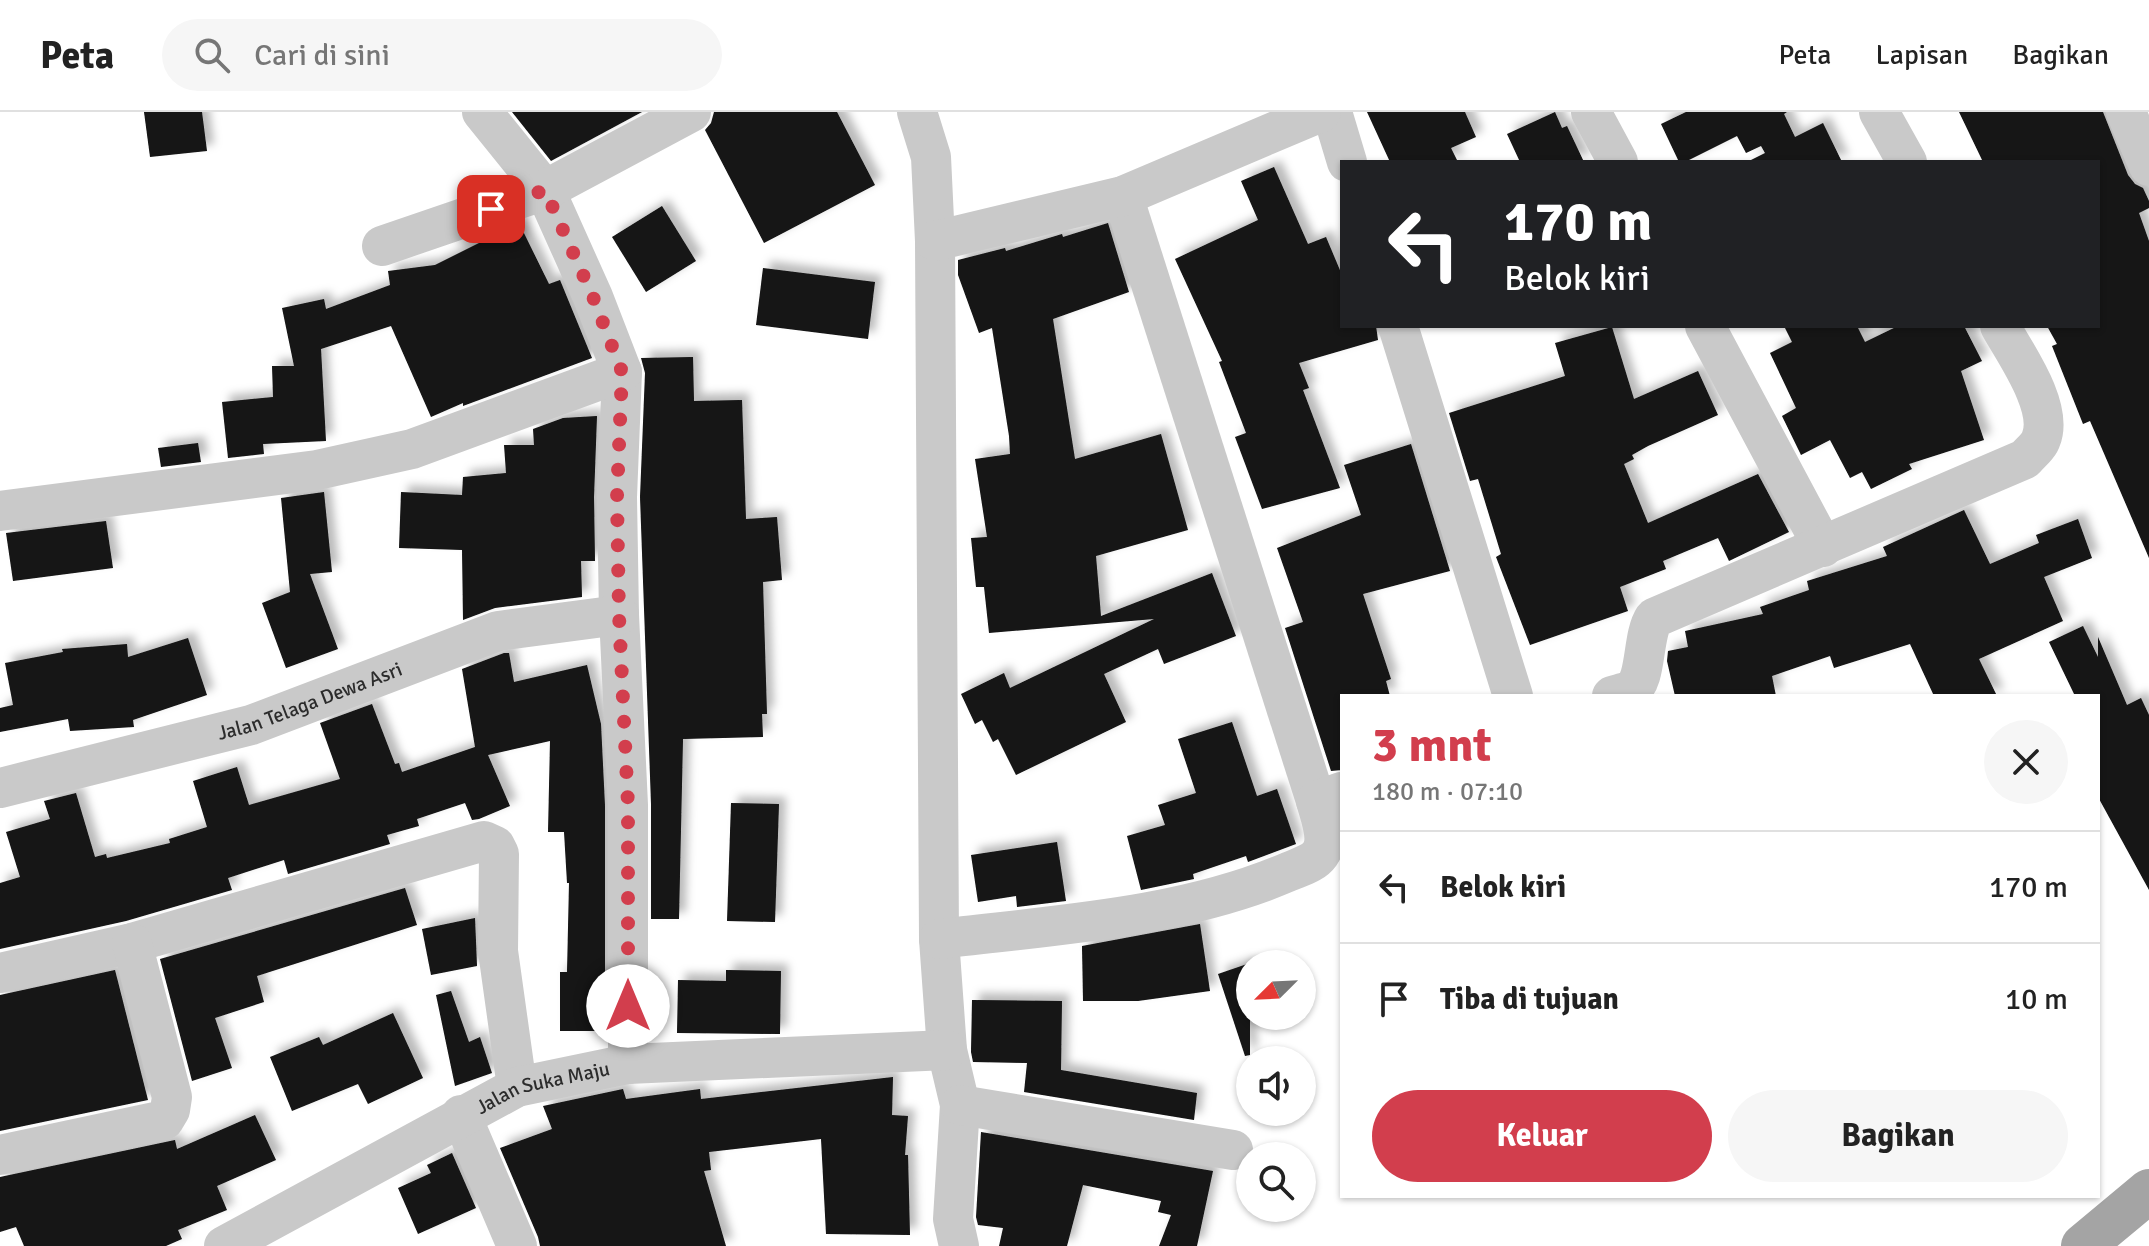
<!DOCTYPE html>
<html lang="id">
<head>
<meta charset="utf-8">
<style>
	body { margin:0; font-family:Signika,sans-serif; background:#f6f6f6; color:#222; height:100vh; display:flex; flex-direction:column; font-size:30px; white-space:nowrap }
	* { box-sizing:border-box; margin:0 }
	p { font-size:26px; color:#767676 }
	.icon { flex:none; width:44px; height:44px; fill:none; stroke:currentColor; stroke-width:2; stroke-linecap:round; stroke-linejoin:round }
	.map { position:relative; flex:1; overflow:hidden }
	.side { position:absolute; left:1340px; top:582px; width:760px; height:504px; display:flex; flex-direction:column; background:#fff; border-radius:0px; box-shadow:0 2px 6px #0004 }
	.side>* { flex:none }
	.guide { position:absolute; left:1340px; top:48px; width:760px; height:168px; border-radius:0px; box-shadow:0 2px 6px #0004; background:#202124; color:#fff; overflow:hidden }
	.needle { width:52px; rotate:246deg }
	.tools { position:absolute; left:1236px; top:838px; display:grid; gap:16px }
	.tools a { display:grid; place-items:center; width:80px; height:80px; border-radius:50%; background:#fff; box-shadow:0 2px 6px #0004; font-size:40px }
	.pin { position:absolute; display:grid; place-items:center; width:68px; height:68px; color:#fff; margin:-34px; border-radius:16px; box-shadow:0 4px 12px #0006 }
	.me { position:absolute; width:88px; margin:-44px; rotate:0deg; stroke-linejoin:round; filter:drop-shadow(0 0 6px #0008) }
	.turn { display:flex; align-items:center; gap:28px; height:168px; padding:0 32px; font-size:36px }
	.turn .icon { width:104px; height:104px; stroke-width:2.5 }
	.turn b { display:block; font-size:56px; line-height:68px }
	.round { display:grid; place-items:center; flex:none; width:84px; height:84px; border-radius:42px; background:#f6f6f6 }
	.overview { display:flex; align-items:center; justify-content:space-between; height:136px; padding:0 32px }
	h1 { font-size:48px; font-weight:800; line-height:60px; color:#d23e4d }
	.primary-button { display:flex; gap:16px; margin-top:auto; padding:16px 32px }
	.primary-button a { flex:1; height:92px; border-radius:48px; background:#d23e4d; color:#fff; font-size:32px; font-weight:800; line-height:92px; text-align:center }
	.primary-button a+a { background:#f6f6f6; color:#222 }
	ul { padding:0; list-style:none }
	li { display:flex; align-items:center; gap:24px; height:112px; padding:0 32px; border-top:2px solid #e0e0e0 }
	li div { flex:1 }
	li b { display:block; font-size:30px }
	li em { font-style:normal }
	header { display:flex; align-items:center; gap:48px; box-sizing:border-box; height:112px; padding:0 40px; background:#fff; border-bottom:2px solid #e0e0e0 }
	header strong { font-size:38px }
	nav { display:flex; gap:44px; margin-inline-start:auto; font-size:28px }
	.search { width:560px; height:72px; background:#f6f6f6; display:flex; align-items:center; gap:20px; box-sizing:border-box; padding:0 28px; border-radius:44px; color:#767676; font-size:30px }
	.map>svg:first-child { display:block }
</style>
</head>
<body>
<header>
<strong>Peta</strong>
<div class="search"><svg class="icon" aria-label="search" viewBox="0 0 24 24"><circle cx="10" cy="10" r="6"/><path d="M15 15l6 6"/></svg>Cari di sini</div>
<nav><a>Peta</a><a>Lapisan</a><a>Bagikan</a></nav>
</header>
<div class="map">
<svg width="2149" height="1134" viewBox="0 0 2149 1134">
	<defs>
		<filter id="shadow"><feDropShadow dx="7" dy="-7" stdDeviation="4" flood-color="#0004"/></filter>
	</defs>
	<rect width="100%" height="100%" fill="#fff"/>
	<g fill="#131313" filter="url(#shadow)">
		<path d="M144 0H202L207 39 150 45Z"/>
		<path d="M512 0H642L551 49Z"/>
		<path d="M714 0H837L875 73 764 131 705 18 711 11Z"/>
		<path d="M1367 0H1465L1476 25 1451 36 1458 50H1390Z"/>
		<path d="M1555 0 1562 16 1567 14 1584 50H1520L1507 22Z"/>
		<path d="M1686 0H1787L1784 2 1795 25 1823 11 1842 50H1747L1765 41 1761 34 1746 41 1737 24 1685 50H1679L1661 12Z"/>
		<path d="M1959 0H2103L2128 63 2135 72 2143 76 2149 89V96L2139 101 2149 129V446L2090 309 2083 312 2052 234 2057 232 2047 214H2098V50H1983Z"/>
		<path d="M1274 55 1308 132 1326 125 1342 163V214H1376L1378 228 1299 251 1309 276 1303 278 1340 376 1262 397 1235 325 1246 321 1219 250 1222 249 1175 147 1258 108 1241 69Z"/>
		<path d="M662 94 696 149 646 180 612 125Z"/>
		<path d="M519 111 549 172 560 168 592 246 463 294V291L431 305 391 214 321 237 326 329 263 332 264 342 228 346 222 290 273 285 272 254H294L282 196 324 187 326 197 390 173 388 159 435 153Z"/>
		<path d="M1108 111 1129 180 1053 207 1075 347 1161 322 1188 418 1096 444 1101 504 1212 461 1236 524 1164 552 1158 537 1104 562 1126 610 1016 663 998 627 993 630 982 608 975 612 961 582 1004 561 1010 576 1154 507 989 521 984 475H976L971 426 987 425 975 347 1010 342 1009 324 992 216 979 221 958 163V148L1005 136 1006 139 1062 122 1063 125Z"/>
		<path d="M763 156 875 170 868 227 756 213Z"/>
		<path d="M1784 214H1857L1865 230 1898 214H1964L1982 249 1961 259 1984 328 1909 352 1912 357 1871 377 1862 360 1850 366 1830 328 1801 343 1782 304 1796 296 1770 241 1792 230Z"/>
		<path d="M1612 215 1634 287 1698 259 1718 303 1648 334 1632 343 1634 347 1624 352 1648 411 1758 362 1789 420 1729 449 1718 426 1663 449 1666 457 1620 475 1628 499 1530 533 1496 445 1501 442 1478 367 1470 369 1449 301 1565 264 1555 231Z"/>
		<path d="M693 245 694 289 742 288 746 407 777 405 782 468 763 470 767 602H762L763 625 683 627 679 807H651V692L640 385 645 261 641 246Z"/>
		<path d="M597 304 594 385 595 449H581L582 485 495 496 463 508 462 438 399 436 401 380 462 383 463 365 506 361 504 333H534L533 317 563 306Z"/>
		<path d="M198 331 201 350 161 355 158 336Z"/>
		<path d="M1411 332 1450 459 1363 482 1391 567 1386 569 1390 584H1342V658L1331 659 1285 516 1303 510 1277 436 1361 403 1344 353Z"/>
		<path d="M324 380 332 460 310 462 338 537 286 556 262 491 290 480 281 386Z"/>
		<path d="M1964 398 1990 452 2039 431 2036 423 2078 407 2092 446 2044 465 2063 509 1979 547 1997 584H1934L1910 532 1834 556 1830 544 1772 564 1776 584H1675L1667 549 1668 539 1688 535 1685 519 1763 502 1760 495 1809 478 1807 469 1887 444 1883 435Z"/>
		<path d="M106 409 113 456 13 469 6 421Z"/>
		<path d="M2083 514 2098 545V525L2127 593 2141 586 2149 603V778L2098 685V584H2075L2049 530Z"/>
		<path d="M188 526 207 583 133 608 134 615 70 619 68 607 0 620V596L13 593 5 551 63 540 62 537 127 532 128 545Z"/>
		<path d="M504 541H509L514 570 587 553 601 612 605 694V919H560V860H567L569 771H567L564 720H548L550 629 488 643 510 694 479 707 472 708 465 691 417 707 419 714 387 723 390 732 288 762 284 748 228 766 232 778 126 809 0 837V771L20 765 6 720 50 707 44 689 76 681 95 745 106 742 107 746 170 731 169 727 207 715 193 669 237 655 249 693 340 667 320 611 372 592 395 652 399 651 402 660 475 635 462 557Z"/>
		<path d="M1232 610 1257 684 1277 677 1296 732 1248 750 1246 744 1193 762 1194 767 1141 778 1127 724 1165 713 1158 693 1196 681 1178 627Z"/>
		<path d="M731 691 779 692 775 810 727 809Z"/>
		<path d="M1057 730 1066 789 1017 795 1016 784 978 790 971 743Z"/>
		<path d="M405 776 417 813 257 864 264 890 215 906 232 956 192 969 160 847Z"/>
		<path d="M475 806 477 854 431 863 422 817Z"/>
		<path d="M1200 812 1210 879 1138 889H1083L1082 834Z"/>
		<path d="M1250 851V943L1245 944 1218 862Z"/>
		<path d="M115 858 148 988 0 1019V883Z"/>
		<path d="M726 858 781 859 780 922 677 921 678 868 726 869Z"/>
		<path d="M451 879 469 930 480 925 492 961 455 974 436 883Z"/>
		<path d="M972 888 1062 889 1061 958 1197 981 1194 1008 1024 980 1027 951 973 950 971 940Z"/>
		<path d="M393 901 423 966 368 992 358 972 292 999 270 945 319 925 323 933Z"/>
		<path d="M893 965 892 1003 908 1004 905 1043H908L910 1123 826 1122 821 1027 709 1040 711 1058 704 1059 726 1134H540L538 1125 500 1036 552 1017 543 994 623 977 626 987 700 977 701 987Z"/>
		<path d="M255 1003 276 1048 217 1074 227 1098 178 1118 182 1127 166 1134H24L16 1115 0 1120V1065L175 1028 177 1037Z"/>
		<path d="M981 1020 1213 1059 1197 1134H1159L1171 1103 1158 1100 1161 1089 1083 1073 1067 1134H999L1003 1116 978 1113 976 1105Z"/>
		<path d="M452 1041 476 1096 418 1122 398 1076 431 1061 427 1053Z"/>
	</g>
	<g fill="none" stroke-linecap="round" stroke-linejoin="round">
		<g stroke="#c9c9c9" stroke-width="40">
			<path d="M482 0 545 78 593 185 622 260 617 385 619 503 628 693V952"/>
			<path d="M917 0 931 45 935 129 939 827 947 938 960 993 953 1107 959 1134"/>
			<path d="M1332 0 1347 50"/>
			<path d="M1591 0 1618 50"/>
			<path d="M1879 0 1907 50"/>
			<path d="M2126 0 2149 54"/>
			<path d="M1123 84 1316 689"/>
			<path d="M935 129 1123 84 1321 0"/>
			<path d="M382 134 545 78 691 0"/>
			<path d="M1398 214 1513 584"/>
			<path d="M1705 214 1823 435"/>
			<path d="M0 399 317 358 412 337 622 260"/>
			<path d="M1612 584C1618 582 1625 581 1631 578 1647 569 1642 524 1654 506L2025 347C2030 341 2039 334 2041 327 2054 295 2015 241 2000 214"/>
			<path id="s1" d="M0 676 251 613 498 519 619 503"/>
			<path d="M939 827C1054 813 1181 806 1288 760 1299 755 1313 752 1320 742 1330 728 1320 704 1316 689L1341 680"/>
			<path d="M0 861 132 831 484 729 495 734 499 742 498 839 517 975"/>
			<path d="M960 993 1233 1038"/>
			<path d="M461 1003 517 1134"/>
			<path d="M0 1043 164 1008 170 998 172 985 132 831"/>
			<path id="s2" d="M224 1134 517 975 628 952 947 938"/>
		</g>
		<path stroke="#a4a4a4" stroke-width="44" d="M2083 1134 2149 1079"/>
	</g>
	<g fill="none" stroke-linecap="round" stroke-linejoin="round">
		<path stroke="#d23e4d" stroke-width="14" stroke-dasharray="0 25.2" d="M491 97 545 78 593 185 622 260 617 385 619 503 628 693V894"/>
	</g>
	<g text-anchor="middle" stroke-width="8" stroke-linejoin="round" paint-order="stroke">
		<g font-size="20" fill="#2c2c2c" stroke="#fff">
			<text dy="7" stroke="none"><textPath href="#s1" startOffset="322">Jalan Telaga Dewa Asri</textPath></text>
			<text dy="7" stroke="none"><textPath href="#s2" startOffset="358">Jalan Suka Maju</textPath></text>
		</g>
	</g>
</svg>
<div class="tools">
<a><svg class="needle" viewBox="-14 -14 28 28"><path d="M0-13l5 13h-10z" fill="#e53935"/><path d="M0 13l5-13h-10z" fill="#767676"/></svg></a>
<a><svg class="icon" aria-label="sound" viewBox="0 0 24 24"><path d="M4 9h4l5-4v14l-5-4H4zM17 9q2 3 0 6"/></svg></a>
<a><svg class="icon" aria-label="search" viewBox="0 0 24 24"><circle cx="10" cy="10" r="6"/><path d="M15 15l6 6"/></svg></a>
</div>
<div class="pin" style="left:491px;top:97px;background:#d93025"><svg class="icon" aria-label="arrive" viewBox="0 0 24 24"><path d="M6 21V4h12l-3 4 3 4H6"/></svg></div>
<svg class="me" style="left:628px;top:894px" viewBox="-20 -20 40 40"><circle r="19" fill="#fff"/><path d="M0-13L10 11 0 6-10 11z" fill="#d23e4d"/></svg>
<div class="guide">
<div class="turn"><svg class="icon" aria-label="left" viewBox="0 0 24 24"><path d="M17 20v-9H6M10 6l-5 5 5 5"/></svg><div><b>170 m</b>Belok kiri</div></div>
</div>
<section class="side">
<div class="overview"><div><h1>3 mnt</h1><p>180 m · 07:10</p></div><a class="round"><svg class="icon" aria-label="close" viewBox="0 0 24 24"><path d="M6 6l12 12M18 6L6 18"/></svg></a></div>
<ul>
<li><svg class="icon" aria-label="left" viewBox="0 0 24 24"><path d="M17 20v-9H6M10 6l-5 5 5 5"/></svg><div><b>Belok kiri</b></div><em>170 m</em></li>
<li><svg class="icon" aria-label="arrive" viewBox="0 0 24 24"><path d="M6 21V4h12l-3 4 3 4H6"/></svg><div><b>Tiba di tujuan</b></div><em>10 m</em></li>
</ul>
<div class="primary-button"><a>Keluar</a><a>Bagikan</a></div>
</section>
</div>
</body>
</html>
